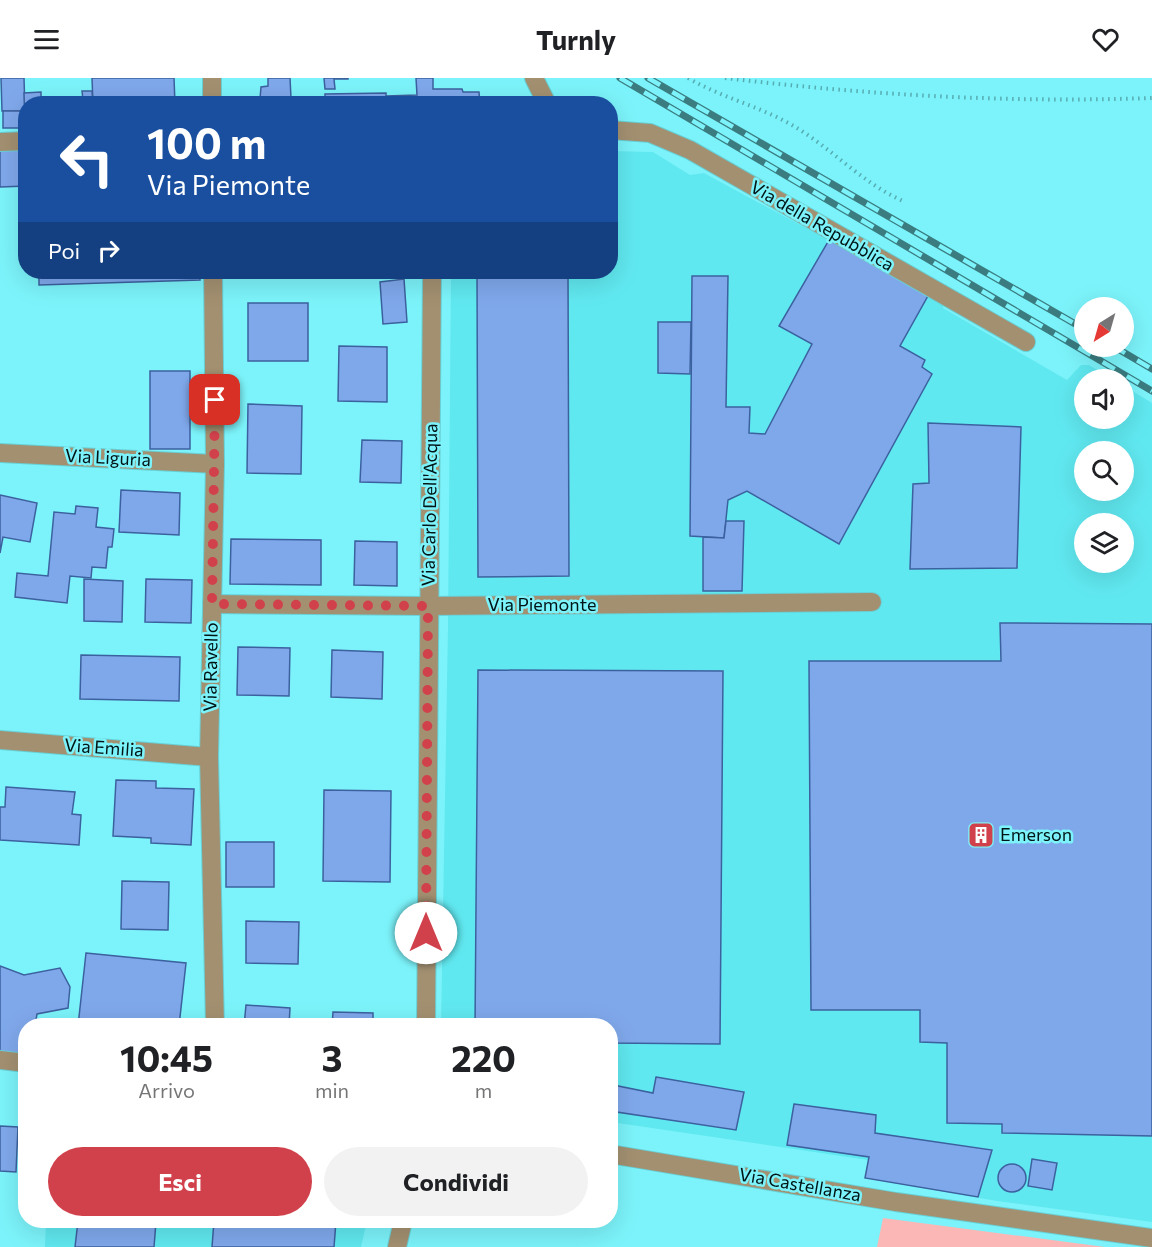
<!DOCTYPE html>
<html lang="it">
<head>
<meta charset="utf-8">
<style>
	body { margin:0; font-family:Commissioner,sans-serif; background:#f2f2f2; color:#202124; height:100vh; display:flex; flex-direction:column; font-size:22px; white-space:nowrap }
	* { box-sizing:border-box; margin:0 }
	p { font-size:20px; color:#757577 }
	.icon { flex:none; width:33px; height:33px; fill:none; stroke:currentColor; stroke-width:2; stroke-linecap:round; stroke-linejoin:round }
	.map { position:relative; flex:1; overflow:hidden }
	.sheet { position:absolute; left:18px; top:940px; width:600px; height:210px; display:flex; flex-direction:column; background:#fff; border-radius:24px; box-shadow:0 6px 24px #0002 }
	.sheet>* { flex:none }
	.guide { position:absolute; left:18px; top:18px; width:600px; height:183px; border-radius:24px; box-shadow:0 6px 24px #0002; background:#1a4fa0; color:#fff; overflow:hidden }
	.needle { width:39px; rotate:217deg }
	.buttons { position:absolute; left:1074px; top:219px; display:grid; gap:12px }
	.buttons a { display:grid; place-items:center; width:60px; height:60px; border-radius:50%; background:#fff; box-shadow:0 6px 24px #0002; font-size:30px }
	.pin { position:absolute; display:grid; place-items:center; width:51px; height:51px; color:#fff; margin:-26px; border-radius:12px; box-shadow:0 3px 9px #0006 }
	.me { position:absolute; width:66px; margin:-33px; rotate:0deg; stroke-linejoin:round; filter:drop-shadow(0 0 4px #0008) }
	.turn { display:flex; align-items:center; gap:21px; height:126px; padding:0 30px; font-size:27px }
	.turn .icon { width:78px; height:78px; stroke-width:2.5 }
	.turn b { display:block; font-size:42px; line-height:51px }
	.then { display:flex; align-items:center; height:57px; padding:0 30px; background:#0003; gap:12px; font-size:22px }
	.eta { display:flex; justify-content:space-evenly; align-items:center; height:102px; text-align:center }
	.eta b { font-size:36px; font-weight:700; line-height:42px }
	.primary-button { display:flex; gap:12px; margin-top:auto; padding:12px 30px }
	.primary-button a { flex:1; height:69px; border-radius:36px; background:#d1414c; color:#fff; font-size:24px; font-weight:700; line-height:69px; text-align:center }
	.primary-button a+a { background:#f2f2f2; color:#202124 }
	header { display:flex; justify-content:space-between; align-items:center; height:78px; padding:0 30px; background:#fff; font-size:27px; font-weight:700 }
	.map>svg:first-child { display:block }
</style>
</head>
<body>
<header><svg class="icon" aria-label="menu" viewBox="0 0 24 24"><path d="M4 6h16M4 12h16M4 18h16"/></svg>Turnly<svg class="icon" aria-label="heart" viewBox="0 0 24 24"><path d="M12 20l-8-8c-3-5 5-10 8-4 3-6 11-1 8 4z"/></svg></header>
<div class="map">
<svg width="1152" height="1169" viewBox="0 0 1152 1169">
	<rect width="100%" height="100%" fill="#7cf3fa"/>
	<g fill="#60e8f0" fill-rule="evenodd">
		<path d="M611 73 653 74 690 97 704 95 943 224V230L1067 302 1081 287H1089L1112 301 1084 302V340H1124V308L1152 325V1144L997 1123 865 1100 868 1082 611 1044 610 948H441L448 547 451 194H610ZM1084 374H1124V412H1084ZM1084 446H1124V484H1084Z"/>
		<path d="M46 1143H367L361 1169H45Z"/>
	</g>
	<path fill="#fbb7b5" d="M883 1140 1105 1169H877Z"/>
	<g fill="#7fa8eb" stroke="#3c619f" stroke-width="1.5">
		<path d="M1 0H24L25 33H2Z"/>
		<path d="M92 0H174L175 26H93Z"/>
		<path d="M268 0H290L291 20H325V16L386 15V18L417 17 416 0H433V11H462L463 14H479L480 26H217V23L260 21 261 9 268 8Z"/>
		<path d="M324 0H348V1H334L335 11H325Z"/>
		<path d="M82 13H92L93 26H67V23L83 22Z"/>
		<path d="M41 14V26H26L25 50 24 15Z"/>
		<rect x="3" y="33" width="22" height="17"/>
		<path d="M26 69V108L0 109V70Z"/>
		<path d="M829 162 929 216 900 268 925 282 922 289 932 296 839 466 747 413 728 422 724 460 690 458 692 198H728L726 329H750L749 355 765 356 812 266 779 248Z"/>
		<path d="M39 194H200V202L39 207Z"/>
		<path d="M477 194H568L569 498 478 499Z"/>
		<path d="M404 201 407 244 383 246 380 204Z"/>
		<rect x="248" y="225" width="60" height="58"/>
		<path d="M658 244H691L690 296 658 295Z"/>
		<path d="M339 268 387 269V324L338 323Z"/>
		<rect x="150" y="293" width="40" height="78"/>
		<path d="M248 326 302 328 301 396 247 395Z"/>
		<path d="M928 345 1021 349 1017 490 910 491 913 406 929 405Z"/>
		<path d="M362 362 402 363 401 405 360 404Z"/>
		<path d="M121 412 180 415 179 457 119 454Z"/>
		<path d="M0 417 37 425 30 464 3 459 0 475Z"/>
		<path d="M76 428 98 430 96 449 114 451 112 469H108L106 490 92 489 91 500 70 498 67 525 15 519 17 495 48 498 54 434 75 436Z"/>
		<path d="M726 443H744L742 513H703V459L724 460Z"/>
		<path d="M231 461 321 462V507L230 506Z"/>
		<path d="M355 463 397 464V508L354 507Z"/>
		<path d="M84 501 123 503 122 544 84 543Z"/>
		<path d="M146 501 192 502 191 545 145 544Z"/>
		<path d="M1000 545 1152 546V1058L1002 1055V1046L947 1045V965L920 964V932H811L809 583H1001Z"/>
		<path d="M238 569 290 570 289 618 237 617Z"/>
		<path d="M332 572 383 574 382 621 331 619Z"/>
		<path d="M81 577 180 579 179 623 80 621Z"/>
		<path d="M478 592 723 593 720 966 610 965V948H475Z"/>
		<path d="M116 702 156 703V710L194 711 191 767 151 765V760L113 758Z"/>
		<path d="M6 709 75 714 72 736 81 737 79 767 0 762V729H5Z"/>
		<path d="M324 712 391 713 390 804 323 803Z"/>
		<rect x="226" y="764" width="48" height="45"/>
		<path d="M122 803 169 804 168 852 121 851Z"/>
		<path d="M246 843 299 844 298 886 246 885Z"/>
		<path d="M86 875 186 885 179 948H78Z"/>
		<path d="M0 888 24 897 60 890 70 909 68 930 37 936 35 948H26V975L8 978 0 974Z"/>
		<path d="M246 927 290 930 289 948H244Z"/>
		<path d="M333 934 373 935V948H332Z"/>
		<path d="M656 999 744 1014 736 1052 610 1033 613 1007 653 1015Z"/>
		<path d="M794 1026 876 1037 875 1055 992 1072 978 1119 865 1100 869 1079 787 1067Z"/>
		<path d="M0 1048 18 1049 16 1094 0 1093Z"/>
		<path d="M1032 1081 1057 1085 1052 1112 1028 1108Z"/>
		<circle cx="1012" cy="1100" r="14"/>
		<path d="M78 1143 156 1144 154 1169H75Z"/>
		<path d="M214 1143H336L334 1169H212Z"/>
	</g>
	<g fill="none" stroke-linecap="round" stroke-linejoin="round">
		<g stroke="#68cfd5" stroke-width="20">
			<g id="minor">
				<path d="M212 0V26"/>
				<path d="M534 0 547 26"/>
				<path d="M610 52 650 55 690 72 1026 264"/>
				<path d="M0 64 26 63"/>
				<path d="M213 194 215 386 209 679 215 948"/>
				<path d="M0 375 215 386"/>
				<path d="M212 526 428 528 872 524"/>
				<path d="M0 662 209 679"/>
				<path d="M426 948 432 194"/>
				<path d="M0 982 26 985"/>
				<path d="M610 1076 896 1124 1152 1160"/>
				<path d="M397 1169 403 1143"/>
			</g>
		</g>
		<g stroke="#55acb2" stroke-width="4" stroke-dasharray="1.5 4.5" stroke-linecap="butt">
			<path d="M688 0C722 20 763 29 797 50 833 72 864 106 903 123"/>
			<path d="M725 0C867 17 1009 25 1152 20"/>
		</g>
		<use href="#minor" stroke="#a39071" stroke-width="18"/>
		<g stroke="#3a7c80" stroke-width="7">
			<g id="rail">
				<path d="M620 0 1152 313"/>
				<path d="M648 0 1084 251"/>
				<path d="M1113 268 1152 291"/>
			</g>
		</g>
		<use href="#rail" stroke="#7cf3fa" stroke-width="4.5" stroke-dasharray="14" stroke-linecap="butt"/>
	</g>
	<g fill="none" stroke-linecap="round" stroke-linejoin="round">
		<path stroke="#d1414c" stroke-width="10" stroke-dasharray="0 18" d="M215 322 212 526 428 528 426 855"/>
	</g>
	<defs>
		<g id="building-square" transform="scale(1.35)"><rect x="-9" y="-9" width="18" height="18" rx="4" fill="#d1414c" stroke="#7cf3fa"/><path d="M-4-6H4V6H1V3H-1V6H-4ZM-2.5-4.3h1.7v1.8h-1.7ZM.8-4.3h1.7v1.8H.8ZM-2.5-1h1.7V.8h-1.7ZM.8-1h1.7V.8H.8Z" fill="#fff"/></g>
	</defs>
	<g fill-rule="evenodd">
		<use href="#building-square" x="981" y="757"/>
	</g>
	<g text-anchor="middle" stroke-width="5" stroke-linejoin="round" paint-order="stroke">
		<g font-size="18" fill="#001315" stroke="#7cf3fa">
			<text transform="translate(822 148) rotate(30)" y="6">Via della Repubblica</text>
			<text transform="translate(108 380) rotate(3)" y="6">Via Liguria</text>
			<text transform="translate(430 427) rotate(-89)" y="6">Via Carlo Dell'Acqua</text>
			<text x="542" y="533">Via Piemonte</text>
			<text transform="translate(211 589) rotate(-89)" y="6">Via Ravello</text>
			<text transform="translate(104 670) rotate(4)" y="6">Via Emilia</text>
			<text transform="translate(800 1107) rotate(10)" y="6">Via Castellanza</text>
		</g>
		<g font-size="18" fill="#001315" stroke="#7cf3fa" text-anchor="start">
			<text x="1000" y="763">Emerson</text>
		</g>
	</g>
</svg>
<div class="buttons">
<a><svg class="needle" viewBox="-14 -14 28 28"><path d="M0-13l5 13h-10z" fill="#e53935"/><path d="M0 13l5-13h-10z" fill="#757577"/></svg></a>
<a><svg class="icon" aria-label="sound" viewBox="0 0 24 24"><path d="M4 9h4l5-4v14l-5-4H4zM17 9q2 3 0 6"/></svg></a>
<a><svg class="icon" aria-label="search" viewBox="0 0 24 24"><circle cx="10" cy="10" r="6"/><path d="M15 15l6 6"/></svg></a>
<a><svg class="icon" aria-label="layers" viewBox="0 0 24 24"><path d="M12 4l9 5-9 5-9-5zM3 14l9 5 9-5"/></svg></a>
</div>
<div class="pin" style="left:215px;top:322px;background:#d93025"><svg class="icon" aria-label="arrive" viewBox="0 0 24 24"><path d="M6 21V4h12l-3 4 3 4H6"/></svg></div>
<svg class="me" style="left:426px;top:855px" viewBox="-20 -20 40 40"><circle r="19" fill="#fff"/><path d="M0-13L10 11 0 6-10 11z" fill="#d1414c"/></svg>
<div class="guide">
<div class="turn"><svg class="icon" aria-label="left" viewBox="0 0 24 24"><path d="M17 20v-9H6M10 6l-5 5 5 5"/></svg><div><b>100 m</b>Via Piemonte</div></div>
<div class="then">Poi<svg class="icon" aria-label="right" viewBox="0 0 24 24"><path d="M7 20v-9h11M14 6l5 5-5 5"/></svg></div>
</div>
<section class="sheet">
<div class="eta">
<div><b>10:45</b><p>Arrivo</p></div>
<div><b>3</b><p>min</p></div>
<div><b>220</b><p>m</p></div>
</div>
<div class="primary-button"><a>Esci</a><a>Condividi</a></div>
</section>
</div>
</body>
</html>
